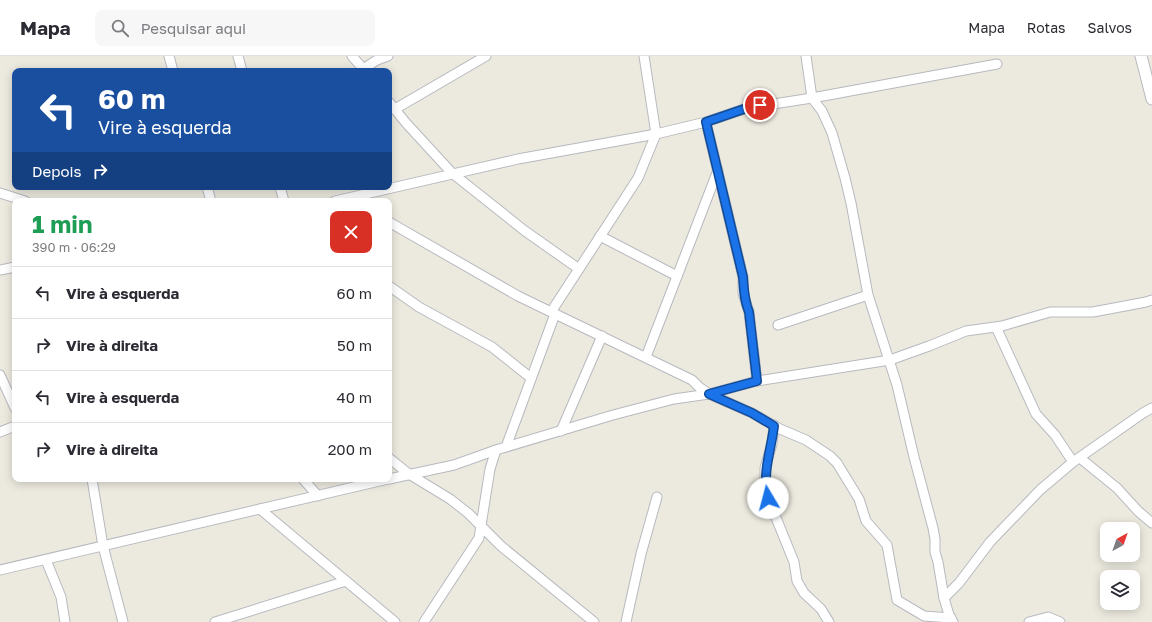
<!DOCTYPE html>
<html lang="pt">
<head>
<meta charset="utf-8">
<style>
	body { margin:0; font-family:"Golos Text",sans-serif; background:#f7f7f7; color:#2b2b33; height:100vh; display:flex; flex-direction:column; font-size:15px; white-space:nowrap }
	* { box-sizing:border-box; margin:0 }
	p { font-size:13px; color:#7c7c81 }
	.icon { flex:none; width:22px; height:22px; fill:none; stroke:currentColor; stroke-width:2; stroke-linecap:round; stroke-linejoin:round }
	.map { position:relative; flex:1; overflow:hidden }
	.side { position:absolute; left:12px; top:142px; width:380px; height:284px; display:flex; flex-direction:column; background:#fff; border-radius:8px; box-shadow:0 2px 10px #0003 }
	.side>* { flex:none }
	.guide { position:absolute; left:12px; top:12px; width:380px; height:122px; border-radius:8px; box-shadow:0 2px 10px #0003; background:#1a4fa0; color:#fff; overflow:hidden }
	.needle { width:26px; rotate:40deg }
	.buttons { position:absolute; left:1100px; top:466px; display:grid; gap:8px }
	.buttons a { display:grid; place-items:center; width:40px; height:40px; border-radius:8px; background:#fff; box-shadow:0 2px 10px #0003; font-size:20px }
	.pin { position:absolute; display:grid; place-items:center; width:34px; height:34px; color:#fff; margin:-17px; border:2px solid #fff; border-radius:50%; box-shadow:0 1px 4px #0007 }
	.me { position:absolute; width:44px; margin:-22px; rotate:352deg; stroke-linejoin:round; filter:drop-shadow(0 0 3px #0008) }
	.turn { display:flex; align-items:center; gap:14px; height:84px; padding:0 20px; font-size:18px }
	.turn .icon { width:52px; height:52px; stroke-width:2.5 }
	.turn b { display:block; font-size:28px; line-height:34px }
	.then { display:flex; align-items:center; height:38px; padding:0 20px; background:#0003; gap:8px; font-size:15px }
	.round { display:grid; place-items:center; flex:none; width:42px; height:42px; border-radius:8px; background:#f7f7f7 }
	.headline { display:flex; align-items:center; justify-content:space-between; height:68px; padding:0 20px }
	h1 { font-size:24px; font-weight:700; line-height:30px; color:#1e9e55 }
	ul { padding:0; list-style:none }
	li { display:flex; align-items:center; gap:12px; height:52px; padding:0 20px; border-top:1px solid #e1e1e2 }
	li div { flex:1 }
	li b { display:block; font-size:15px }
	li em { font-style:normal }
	header { display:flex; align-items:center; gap:24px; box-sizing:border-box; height:56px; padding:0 20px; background:#fff; border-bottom:1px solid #e1e1e2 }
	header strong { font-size:19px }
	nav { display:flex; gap:22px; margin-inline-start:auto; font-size:14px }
	.search { width:280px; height:36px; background:#f7f7f7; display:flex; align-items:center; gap:10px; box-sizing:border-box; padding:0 14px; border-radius:8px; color:#7c7c81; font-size:15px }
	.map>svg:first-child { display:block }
</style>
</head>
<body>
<header>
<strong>Mapa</strong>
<div class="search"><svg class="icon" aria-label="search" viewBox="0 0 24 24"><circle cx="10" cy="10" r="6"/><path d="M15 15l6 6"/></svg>Pesquisar aqui</div>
<nav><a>Mapa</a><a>Rotas</a><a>Salvos</a></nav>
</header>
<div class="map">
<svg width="1152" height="566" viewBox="0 0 1152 566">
	<rect width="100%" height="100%" fill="#eceadf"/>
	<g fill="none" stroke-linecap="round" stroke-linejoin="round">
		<g stroke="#b7b9bf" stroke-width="11">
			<g id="minor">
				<path d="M169 0 173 15"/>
				<path d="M238 0 242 15"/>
				<path d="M352 0 365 15"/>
				<path d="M806 0 812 42 822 55 832 77 845 122 851 147 868 239 897 329 914 401 933 472 935 483V496L938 506 944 542 949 559 953 566"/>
				<path d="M363 13 377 4 388 0"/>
				<path d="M389 46 406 67 452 117 525 175 579 213"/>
				<path d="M395 53 486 0"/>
				<path d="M706 66 743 221V237L749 256 757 325"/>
				<path d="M207 131 211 145"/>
				<path d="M280 131 284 145"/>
				<path d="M0 137 25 145"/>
				<path d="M335 145 518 103 656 78 706 66 747 52 812 42 997 8"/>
				<path d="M389 166 518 240 692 324 699 331 709 338 752 357 780 373 806 384 830 400 837 407 859 443 866 465 887 489 897 544 924 560 951 562"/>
				<path d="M600 180 677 220"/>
				<path d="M0 214 15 211"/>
				<path d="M389 230 419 251 492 291 531 322"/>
				<path d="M551 256 638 122 656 78 644 0"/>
				<path d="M778 269 868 239"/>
				<path d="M996 271 1036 358 1055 379 1073 406"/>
				<path d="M646 301 718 114"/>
				<path d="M0 319 15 352"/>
				<path d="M774 369 772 388 765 412V422L768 442 794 506 797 525 804 537 821 553 829 566"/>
				<path d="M561 375 602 280"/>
				<path d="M0 376 15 370"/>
				<path d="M506 391 555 258"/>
				<path d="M389 402 409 418 450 443 468 457 501 490 594 566"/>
				<path d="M1080 402 1117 432 1138 455 1152 467"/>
				<path d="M92 423 103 490 123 566"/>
				<path d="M303 423 318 440"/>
				<path d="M389 423 454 409 496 394 613 359 674 343 709 338 757 325 890 304 929 290 966 275 1002 270 1050 256H1093L1146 246 1152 244"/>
				<path d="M260 453 395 566"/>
				<path d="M46 504 61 541 65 566"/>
				<path d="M0 514 388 423"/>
				<path d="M944 542 959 527 990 486 1040 434 1073 406 1143 357 1152 352"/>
				<path d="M215 566 346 525"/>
				<path d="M424 566 479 482 490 413 496 394"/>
				<path d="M626 566 641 498 657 441"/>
				<path d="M1029 566 1048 561 1060 566"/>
			</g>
		</g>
		<g stroke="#b7b9bf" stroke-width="13">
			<path id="tertiary" d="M1141 0 1152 43"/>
		</g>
		<use href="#minor" stroke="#fff" stroke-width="9"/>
		<use href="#tertiary" stroke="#fff" stroke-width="11"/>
	</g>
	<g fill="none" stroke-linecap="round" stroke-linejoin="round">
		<g stroke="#114b97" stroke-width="10">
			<path id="route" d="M760 49 747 52 706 66 743 221C744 234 744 244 749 256L757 325 709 338 752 357 774 370C771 395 762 416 768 442"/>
		</g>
		<use href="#route" stroke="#1a73e8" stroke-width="7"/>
	</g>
</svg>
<div class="buttons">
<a><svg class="needle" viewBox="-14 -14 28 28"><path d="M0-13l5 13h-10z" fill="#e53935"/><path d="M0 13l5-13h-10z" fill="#7c7c81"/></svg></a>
<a><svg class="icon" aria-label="layers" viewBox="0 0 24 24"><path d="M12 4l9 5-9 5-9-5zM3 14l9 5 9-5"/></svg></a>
</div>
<div class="pin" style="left:760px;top:49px;background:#d93025"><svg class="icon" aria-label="arrive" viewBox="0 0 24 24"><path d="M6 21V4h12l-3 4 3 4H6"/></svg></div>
<svg class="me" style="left:768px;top:442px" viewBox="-20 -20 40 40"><circle r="19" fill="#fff"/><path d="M0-13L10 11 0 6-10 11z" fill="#1a73e8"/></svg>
<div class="guide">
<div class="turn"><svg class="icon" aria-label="left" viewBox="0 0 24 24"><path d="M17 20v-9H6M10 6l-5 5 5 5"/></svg><div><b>60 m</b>Vire à esquerda</div></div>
<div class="then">Depois<svg class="icon" aria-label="right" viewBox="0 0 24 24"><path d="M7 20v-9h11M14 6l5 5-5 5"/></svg></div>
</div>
<section class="side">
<div class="headline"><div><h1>1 min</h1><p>390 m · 06:29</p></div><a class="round" style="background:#d93025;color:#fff"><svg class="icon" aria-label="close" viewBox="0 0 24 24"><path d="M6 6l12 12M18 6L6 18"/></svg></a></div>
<ul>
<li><svg class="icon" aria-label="left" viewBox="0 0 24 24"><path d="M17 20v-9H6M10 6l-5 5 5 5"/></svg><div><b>Vire à esquerda</b></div><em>60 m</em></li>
<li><svg class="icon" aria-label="right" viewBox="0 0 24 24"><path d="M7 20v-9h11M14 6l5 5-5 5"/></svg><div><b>Vire à direita</b></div><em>50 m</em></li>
<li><svg class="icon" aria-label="left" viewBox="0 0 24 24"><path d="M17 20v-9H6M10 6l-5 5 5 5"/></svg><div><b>Vire à esquerda</b></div><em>40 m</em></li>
<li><svg class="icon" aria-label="right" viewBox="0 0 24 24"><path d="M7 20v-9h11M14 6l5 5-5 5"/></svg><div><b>Vire à direita</b></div><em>200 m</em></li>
</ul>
</section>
</div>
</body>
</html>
